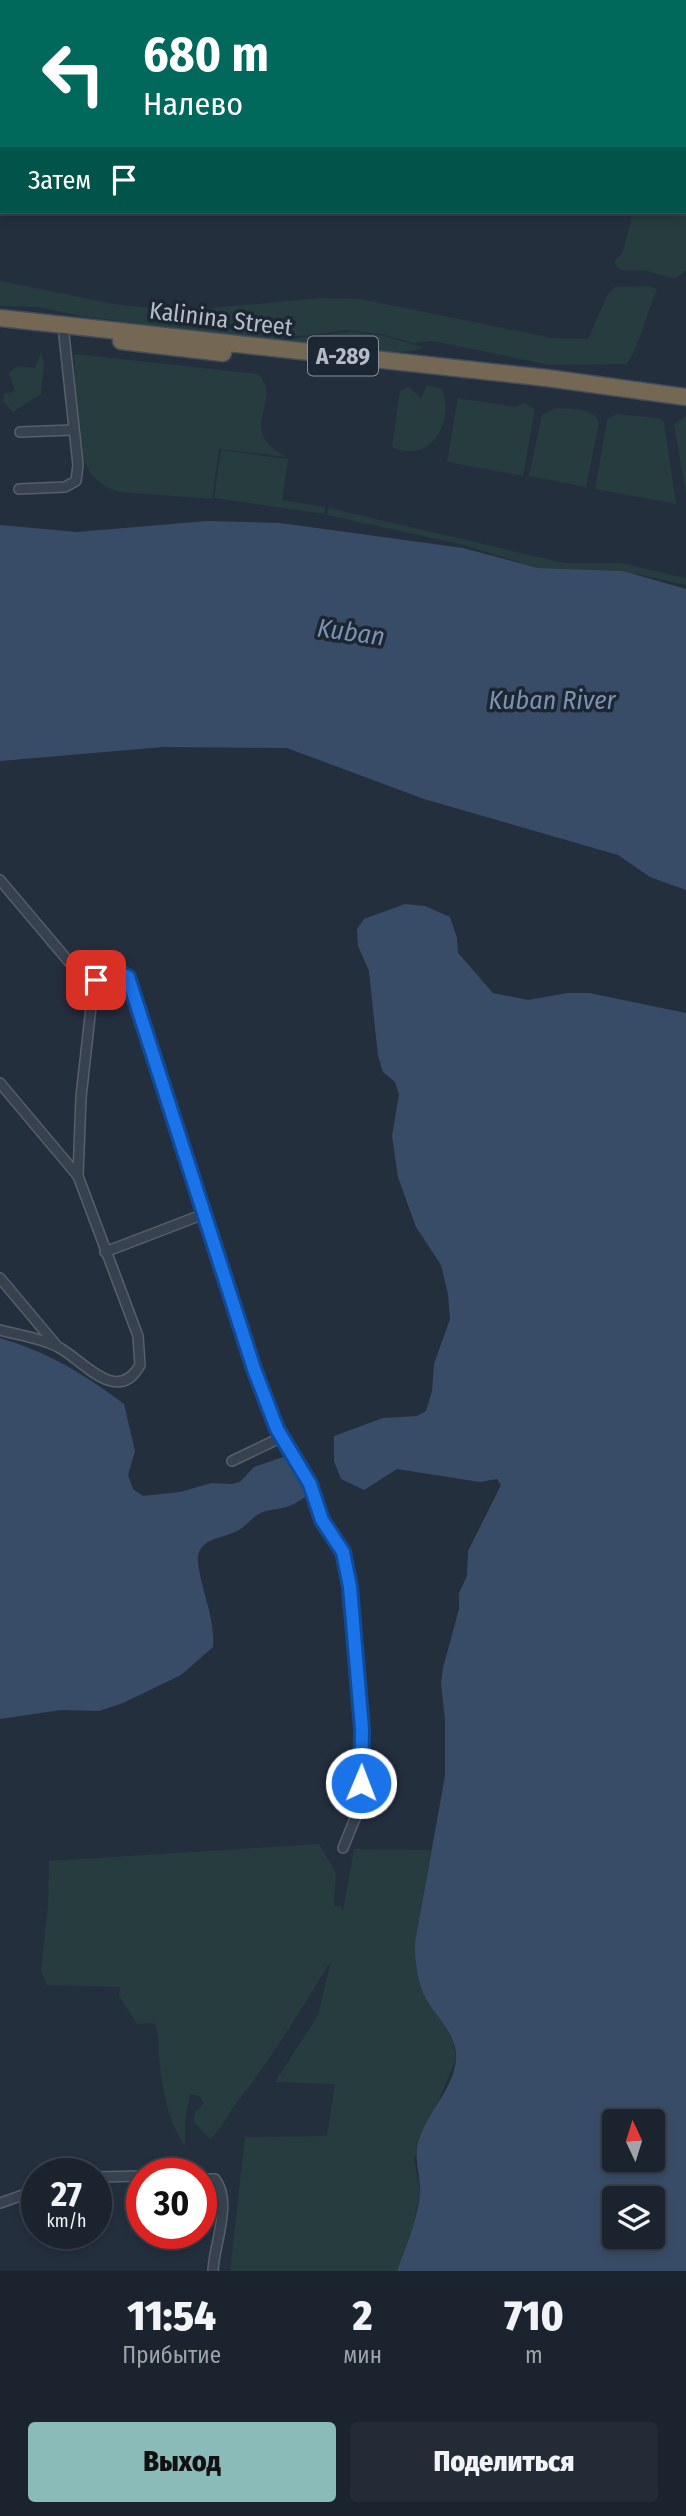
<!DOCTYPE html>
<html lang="ru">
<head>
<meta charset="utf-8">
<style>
	body { margin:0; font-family:"Fira Sans Condensed",sans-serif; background:#242b36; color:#f1f3f6; height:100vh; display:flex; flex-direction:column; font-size:26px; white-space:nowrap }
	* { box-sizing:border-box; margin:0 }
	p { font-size:23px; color:#a0a4aa }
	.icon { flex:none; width:38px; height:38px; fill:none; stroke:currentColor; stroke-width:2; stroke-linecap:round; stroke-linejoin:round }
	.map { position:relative; height:2271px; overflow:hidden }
	.sheet { display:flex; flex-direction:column; background:#1b232e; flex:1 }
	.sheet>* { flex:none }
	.hud { position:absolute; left:0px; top:0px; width:686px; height:214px; box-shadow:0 4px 10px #0003,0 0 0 2px #39404a; background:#00695c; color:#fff; overflow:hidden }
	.needle { width:46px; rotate:356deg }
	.fabs { position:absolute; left:602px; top:2109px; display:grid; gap:14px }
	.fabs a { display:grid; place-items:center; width:63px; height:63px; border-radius:7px; background:#1b232e; box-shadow:0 4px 10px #0003,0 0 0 2px #39404a; font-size:35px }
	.speed { position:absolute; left:21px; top:2158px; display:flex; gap:14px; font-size:35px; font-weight:700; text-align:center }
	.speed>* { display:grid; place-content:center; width:91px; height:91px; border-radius:50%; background:#1b232e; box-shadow:0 4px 10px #0003,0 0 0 2px #39404a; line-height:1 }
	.speed small { font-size:18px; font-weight:400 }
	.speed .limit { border:10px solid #d22; background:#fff; color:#111 }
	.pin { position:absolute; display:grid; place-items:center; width:60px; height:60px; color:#fff; margin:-30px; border-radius:14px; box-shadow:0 4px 10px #0006 }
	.me { position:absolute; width:77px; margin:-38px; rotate:1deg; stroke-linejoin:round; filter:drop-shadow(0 0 5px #0008) }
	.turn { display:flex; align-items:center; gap:24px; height:147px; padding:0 28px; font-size:32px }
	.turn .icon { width:91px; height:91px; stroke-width:2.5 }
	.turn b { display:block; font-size:49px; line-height:60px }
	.then { display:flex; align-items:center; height:66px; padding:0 28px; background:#0003; gap:14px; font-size:26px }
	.eta { display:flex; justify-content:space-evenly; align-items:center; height:119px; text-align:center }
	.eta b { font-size:42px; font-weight:800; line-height:49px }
	.button { display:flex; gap:14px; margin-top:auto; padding:14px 28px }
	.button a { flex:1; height:80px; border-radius:7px; background:#8bbbb9; color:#111; font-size:28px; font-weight:800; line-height:80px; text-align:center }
	.button a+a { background:#242b36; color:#f1f3f6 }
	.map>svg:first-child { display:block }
</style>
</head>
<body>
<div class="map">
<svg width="686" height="2271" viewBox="0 0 686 2271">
	<rect width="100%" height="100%" fill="#242f3e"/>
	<g fill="#263c3f">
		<path d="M686 88V270L675 279 647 271 620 270 614 262 623 252 633 212H684Z"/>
		<path d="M0 281 114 304 180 311 320 298 361 299 552 338 588 339 608 294 615 287 649 286 657 289C646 314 641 342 627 364L550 365 432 341 414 343 380 334 347 330 269 340 80 316 38 307 0 306Z"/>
		<path d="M349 332 380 335 423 347C403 360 309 344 282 340Z"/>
		<path d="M41 352 44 364 41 394 13 412 3 401 4 394 15 391 9 373 18 366 35 368Z"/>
		<path d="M74 354 258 374C286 400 232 430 287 457L219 449 212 499 120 492C110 489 99 484 92 475 74 453 76 383 74 354Z"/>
		<path d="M427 385 442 389C455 423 430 465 392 447L400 391 409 387 421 398Z"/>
		<path d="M458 398 515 407 524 403 535 409 523 476 447 462Z"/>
		<path d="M555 408C569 409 594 407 599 423L586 487 529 476 542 415Z"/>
		<path d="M616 414 658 418 664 422 676 504 595 489 607 420Z"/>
		<path d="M686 416V494L674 424Z"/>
		<path d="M221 450 288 459 282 500 325 507 324 514 214 498Z"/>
		<path d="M329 508 564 563H620L686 578V585L623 571 538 568 464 545 327 515Z"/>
		<path d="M319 1844 336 1873 334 1906H341L343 1911 354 1849 431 1850 415 1942 425 1997 452 2036 456 2059 414 2159 420 2192 413 2226 397 2271H230L245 2137 327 2136 335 2084 275 2082 318 2015 331 1961C301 2009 271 2060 235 2105 226 2117 222 2129 210 2139L194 2122 195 2112 204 2103 199 2096 190 2094 185 2121V2146C167 2120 163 2091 159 2059 157 2046 161 2035 154 2023L137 2024 119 1996 120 1987 47 1985 41 1971 48 1905 49 1861Z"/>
	</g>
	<g fill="#394c67" fill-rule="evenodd">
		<path d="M207 521 280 523 463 548 538 568 623 571 686 589V890L650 877 618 855 424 799 287 748 163 747 0 761V525L77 532Z"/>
		<path d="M405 904 425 906 450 917 457 938 458 953 493 993 528 1000 568 993H589L686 1013V2271H397C406 2246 417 2221 420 2194 421 2173 412 2158 420 2137 429 2111 454 2087 456 2060 458 2035 437 2018 426 1999 417 1982 415 1961 415 1942L445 1776V1720L441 1683 443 1668 459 1609V1593L467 1576 468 1551 501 1485 497 1479 480 1482 397 1469 364 1490 341 1479 334 1461V1436L383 1418 417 1416 426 1411 432 1391 434 1364 450 1319 448 1294 441 1265 416 1227 398 1177 392 1136 399 1094 395 1082 383 1072 378 1056 369 971 358 946 357 929 364 919ZM614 2121H653V2160H614ZM614 2198H653V2236H614Z"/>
		<path d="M0 1338C48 1352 84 1374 124 1404L135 1451 128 1475 133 1489 143 1496 180 1492 212 1483 232 1484 240 1482 254 1467 286 1456 294 1462 308 1495C287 1510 285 1506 263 1512 252 1516 247 1526 237 1531 222 1539 196 1538 198 1562 201 1591 215 1616 213 1647L181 1675 123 1703 99 1711 61 1710 0 1719Z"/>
	</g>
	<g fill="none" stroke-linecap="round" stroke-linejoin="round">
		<g stroke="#565f6c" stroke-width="12">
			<g id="street">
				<path d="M20 432 73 430"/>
				<path d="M19 489 65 487 76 481 78 465 64 335"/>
				<path d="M0 880 70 963 111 969 128 977 254 1369 277 1429 310 1484 322 1519 341 1547 350 1587 362 1729 361 1804 343 1848"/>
				<path d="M0 1083 78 1176 81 1097 93 989 100 975 109 970"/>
				<path d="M105 1252 204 1214"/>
				<path d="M0 1278 57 1346"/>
				<path d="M0 1330C18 1335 41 1338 58 1347 81 1358 117 1407 140 1365L138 1336 78 1176"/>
				<path d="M232 1461 282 1437"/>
				<path d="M96 2177 142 2176"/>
				<path d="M201 2179H215C233 2202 214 2244 213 2271"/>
				<path d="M0 2203 37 2190"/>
			</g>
		</g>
		<g stroke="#434c59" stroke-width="19">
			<g id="highway">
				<path d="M0 318 547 378 686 397"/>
				<path d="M121 341 223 353"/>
			</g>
		</g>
		<use href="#street" stroke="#38414e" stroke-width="9"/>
		<use href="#highway" stroke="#746855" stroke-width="16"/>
	</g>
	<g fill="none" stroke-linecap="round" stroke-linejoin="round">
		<g stroke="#114b97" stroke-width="18">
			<path id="route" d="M96 980 111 969 128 977 254 1369 277 1429 310 1484 322 1520 343 1552 350 1587 362 1729 361 1783"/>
		</g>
		<use href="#route" stroke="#1a73e8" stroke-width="12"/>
	</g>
	<g text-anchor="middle" stroke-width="7" stroke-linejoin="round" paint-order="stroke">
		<rect fill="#1d2633" stroke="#878f9c" stroke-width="2" x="308" y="336.5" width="70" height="39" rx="5"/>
		<g font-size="23" font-weight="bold" fill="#b4bcc9">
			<text x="343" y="364">А-289</text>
		</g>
		<g font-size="24" fill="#b4bcc9" stroke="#1d2633">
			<text transform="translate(221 319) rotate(7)" y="8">Kalinina Street</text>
		</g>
		<g font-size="26" font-style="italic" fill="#7c92b1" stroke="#1d2633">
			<text transform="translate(351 632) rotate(8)" y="9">Kuban</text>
			<text x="552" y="709">Kuban River</text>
		</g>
	</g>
</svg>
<div class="fabs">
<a><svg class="needle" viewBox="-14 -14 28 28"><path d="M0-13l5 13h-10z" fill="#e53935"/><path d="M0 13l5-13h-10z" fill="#a0a4aa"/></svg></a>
<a><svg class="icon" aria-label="layers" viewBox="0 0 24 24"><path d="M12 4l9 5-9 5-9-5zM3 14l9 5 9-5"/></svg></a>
</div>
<div class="speed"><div>27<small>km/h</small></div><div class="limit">30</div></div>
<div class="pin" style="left:96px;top:980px;background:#d93025"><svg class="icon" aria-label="arrive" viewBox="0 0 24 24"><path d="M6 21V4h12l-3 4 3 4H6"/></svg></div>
<svg class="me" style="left:361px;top:1783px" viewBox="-20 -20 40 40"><circle r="17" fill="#1a73e8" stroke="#fff" stroke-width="3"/><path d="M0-11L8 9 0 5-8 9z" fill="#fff"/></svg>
<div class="hud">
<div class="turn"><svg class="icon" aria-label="left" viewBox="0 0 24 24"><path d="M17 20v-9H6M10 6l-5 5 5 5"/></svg><div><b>680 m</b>Налево</div></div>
<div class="then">Затем<svg class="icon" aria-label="arrive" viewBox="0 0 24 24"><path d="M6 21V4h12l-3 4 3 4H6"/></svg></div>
</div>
</div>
<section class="sheet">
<div class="eta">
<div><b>11:54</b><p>Прибытие</p></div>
<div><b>2</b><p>мин</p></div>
<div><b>710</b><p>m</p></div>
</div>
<div class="button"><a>Выход</a><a>Поделиться</a></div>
</section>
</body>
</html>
